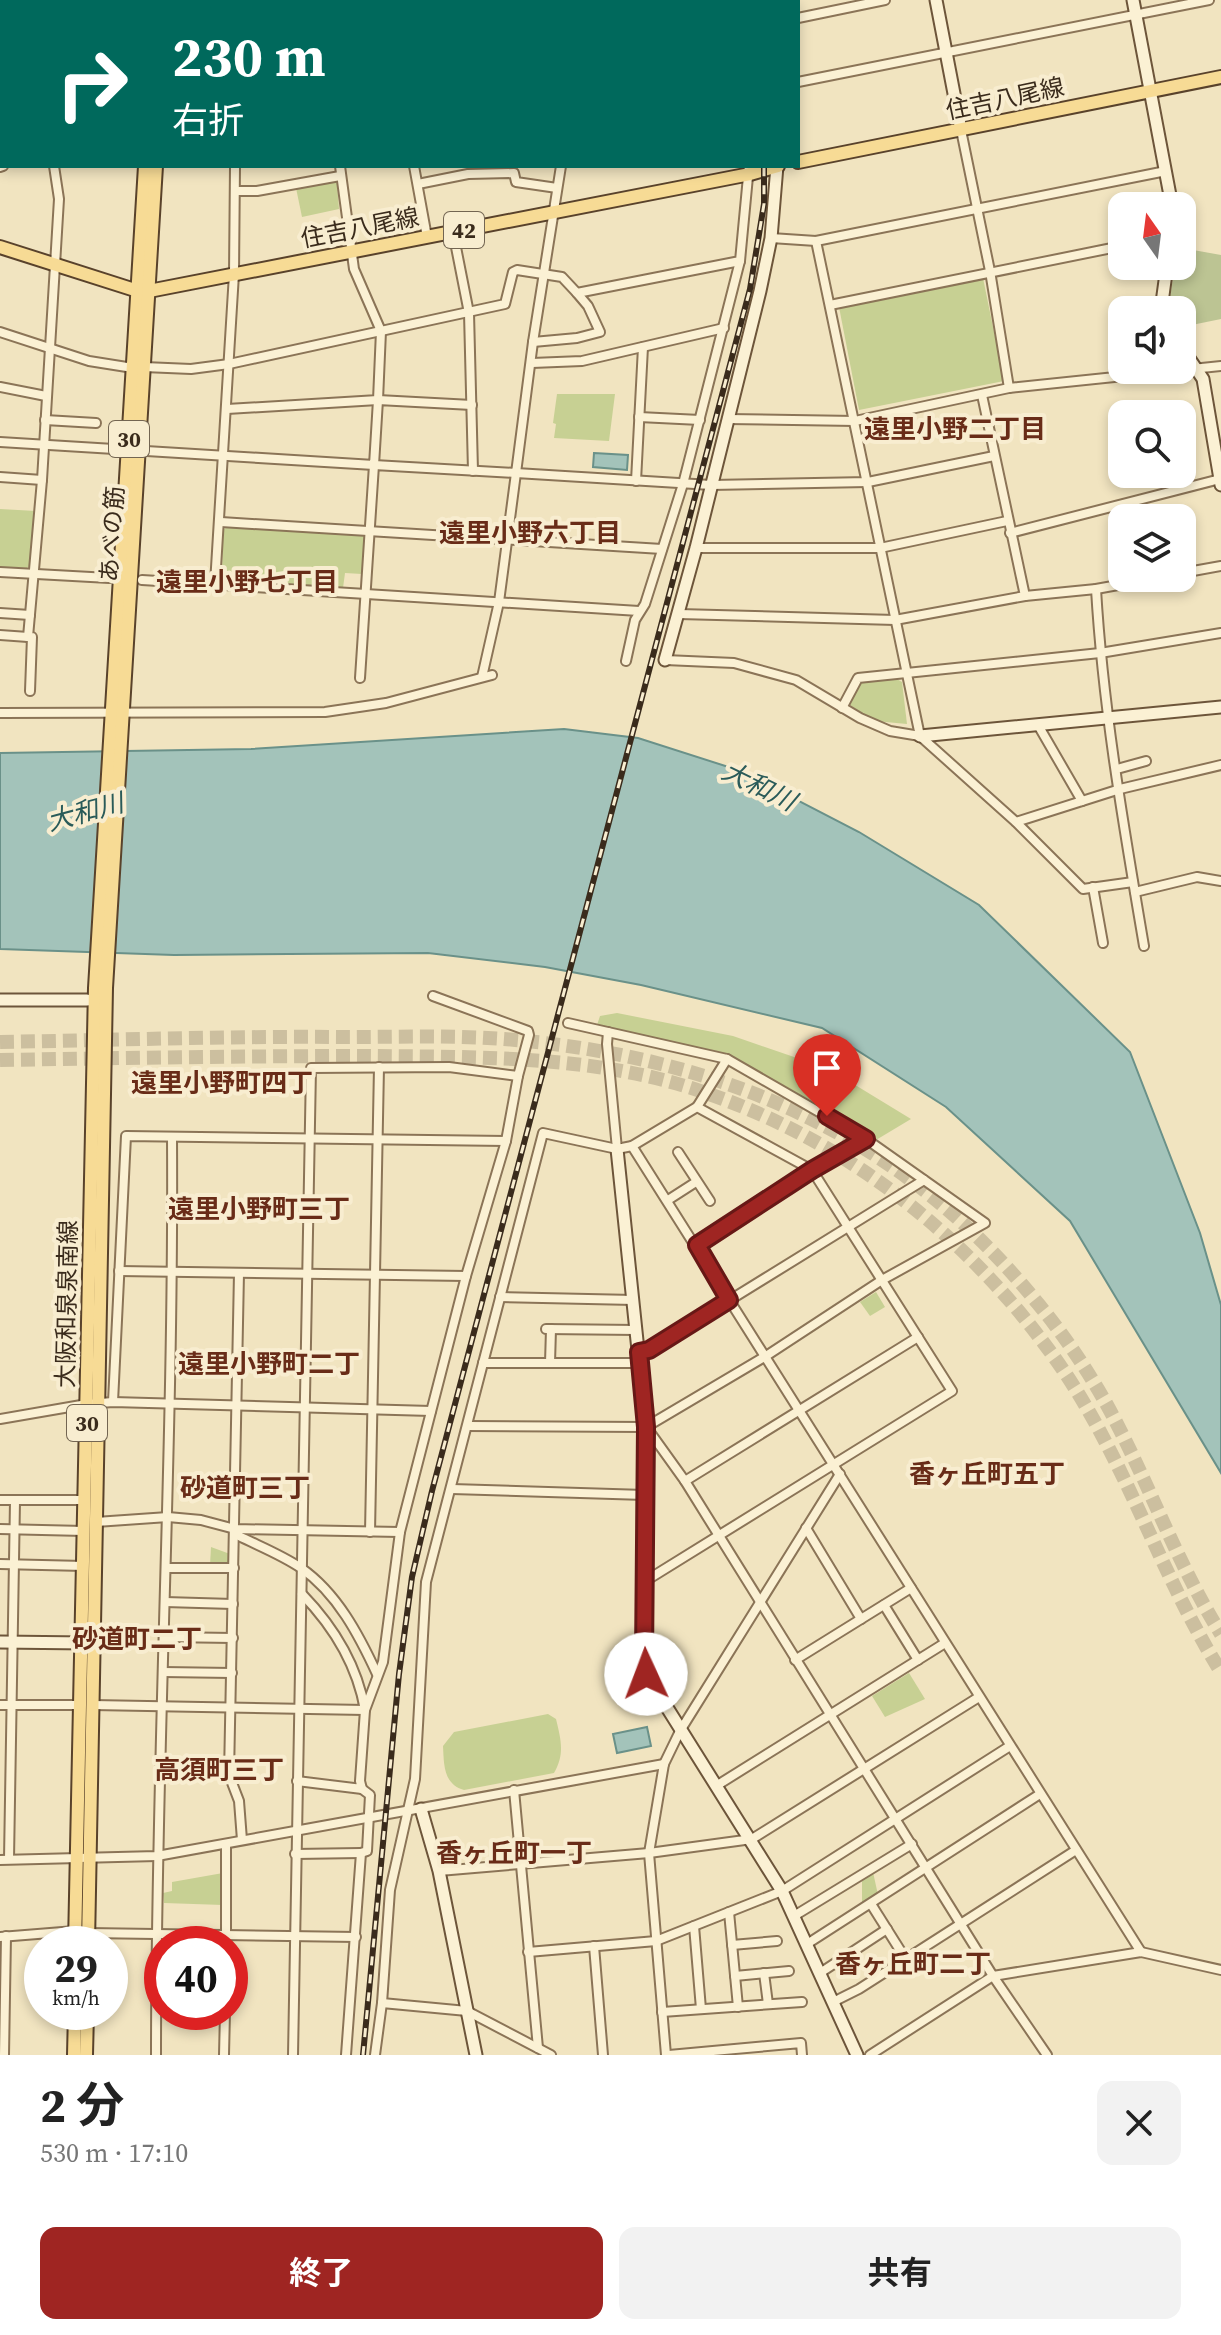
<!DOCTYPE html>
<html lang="ja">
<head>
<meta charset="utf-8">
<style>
	body { margin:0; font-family:"Source Serif 4","Noto Sans JP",serif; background:#f2f2f2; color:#222; height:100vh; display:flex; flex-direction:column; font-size:30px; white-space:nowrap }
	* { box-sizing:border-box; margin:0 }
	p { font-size:26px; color:#767676 }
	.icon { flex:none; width:44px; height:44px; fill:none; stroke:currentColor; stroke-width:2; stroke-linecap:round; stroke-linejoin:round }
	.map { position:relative; height:2055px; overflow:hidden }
	.panel { display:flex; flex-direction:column; background:#fff; flex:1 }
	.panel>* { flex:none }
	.top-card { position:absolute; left:0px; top:0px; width:800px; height:168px; box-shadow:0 4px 12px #0003; background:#00695c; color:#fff; overflow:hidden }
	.needle { width:52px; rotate:346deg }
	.buttons { position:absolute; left:1108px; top:192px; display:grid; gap:16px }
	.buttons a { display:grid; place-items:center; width:88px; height:88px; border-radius:16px; background:#fff; box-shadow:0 4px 12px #0003; font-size:40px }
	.speed { position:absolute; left:24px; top:1926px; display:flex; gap:16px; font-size:40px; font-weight:700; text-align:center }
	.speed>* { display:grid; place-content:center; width:104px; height:104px; border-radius:50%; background:#fff; box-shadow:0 4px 12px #0003; line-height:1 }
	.speed small { font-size:20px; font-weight:400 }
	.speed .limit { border:12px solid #d22; background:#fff; color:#111 }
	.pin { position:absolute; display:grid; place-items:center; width:68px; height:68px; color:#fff; margin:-82px -34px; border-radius:50% 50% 50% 0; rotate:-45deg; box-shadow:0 0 8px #0007 }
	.pin .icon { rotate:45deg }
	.me { position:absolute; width:88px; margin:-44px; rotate:358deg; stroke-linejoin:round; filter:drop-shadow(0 0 6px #0008) }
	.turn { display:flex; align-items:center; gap:28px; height:168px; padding:0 40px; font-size:36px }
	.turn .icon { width:104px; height:104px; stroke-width:2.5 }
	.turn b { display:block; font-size:56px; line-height:68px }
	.round { display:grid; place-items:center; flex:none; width:84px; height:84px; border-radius:16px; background:#f2f2f2 }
	.headline { display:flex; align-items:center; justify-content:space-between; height:136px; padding:0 40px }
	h1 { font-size:48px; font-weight:700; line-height:60px }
	.cta { display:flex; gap:16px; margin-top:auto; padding:16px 40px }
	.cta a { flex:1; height:92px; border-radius:16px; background:#9f2522; color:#fff; font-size:32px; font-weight:700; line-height:92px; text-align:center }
	.cta a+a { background:#f2f2f2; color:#222 }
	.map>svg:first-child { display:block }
</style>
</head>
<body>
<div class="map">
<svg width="1221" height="2055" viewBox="0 0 1221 2055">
	<rect width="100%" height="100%" fill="#f1e4c0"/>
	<g fill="#c7d093">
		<path d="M333 181 337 183 339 209 302 217 296 188Z"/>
		<path d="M983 278 1004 381 859 410 839 307Z"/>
		<path d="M557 394H615L609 441 554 438 556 424 553 423Z"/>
		<path d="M0 509 36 511 33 563 27 568 0 567Z"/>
		<path d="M227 527 362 535 365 538 362 574 345 573 343 588 227 581 222 578 223 530Z"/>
		<path d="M895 678 902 682 907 724 875 721 848 704 861 683Z"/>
		<path d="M617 1013 733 1036 829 1069 911 1119 876 1140 868 1132 725 1053 597 1025 600 1016Z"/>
		<path d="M876 1292 885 1307 870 1316 860 1302Z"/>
		<path d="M211 1547 230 1554 231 1562 228 1565H210Z"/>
		<path d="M909 1673 925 1699 885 1717 872 1696Z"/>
		<path d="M548 1714 556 1719C561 1740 565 1754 554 1773L464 1790C443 1784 444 1764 443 1746L454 1732Z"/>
		<path d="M873 1872 878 1895 862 1903V1879Z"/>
		<path d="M223 1873V1905L164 1903 163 1893 172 1891V1882Z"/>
	</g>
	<path fill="#bcc493" d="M1182 248 1221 255V319L1182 327V310H1168L1175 266H1182Z"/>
	<g fill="#a3c3ba" stroke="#6a9189" stroke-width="2">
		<path d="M594 453 628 455 627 470 593 467Z"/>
		<path d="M564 729 638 738 741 771 859 832 979 905 1130 1052 1200 1233 1221 1305V1473L1070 1221 946 1107 822 1028 641 985 545 967 428 953 174 955 0 949V753L251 749Z"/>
		<path d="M647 1727 651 1746 617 1753 613 1734Z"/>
	</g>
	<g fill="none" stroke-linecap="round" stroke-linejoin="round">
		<g stroke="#ccbf9f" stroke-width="14" stroke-dasharray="14 7" stroke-linecap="butt">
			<path d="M0 1042C115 1040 231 1036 346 1037 398 1037 452 1035 504 1039 717 1056 898 1131 1035 1300 1062 1332 1087 1369 1107 1405 1148 1480 1176 1562 1221 1634"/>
			<path d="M0 1060C121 1058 243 1056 364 1056 471 1057 585 1055 688 1087 838 1134 964 1231 1054 1357 1124 1454 1158 1571 1221 1672"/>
		</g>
		<g stroke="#8b7457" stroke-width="12">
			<g id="street">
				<path d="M25 0V2"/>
				<path d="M59 0 60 2"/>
				<path d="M89 0 90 2"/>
				<path d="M274 0V2"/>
				<path d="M331 0V2"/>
				<path d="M421 0V2"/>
				<path d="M621 0V2"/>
				<path d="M683 0 684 2"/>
				<path d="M724 0V2"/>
				<path d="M561 2 580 0"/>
				<path d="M798 18 885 0"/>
				<path d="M798 82 1209 0"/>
				<path d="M961 130 990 271 1009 388"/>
				<path d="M414 166 427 237"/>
				<path d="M0 167 3 166"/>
				<path d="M418 184 468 174 514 173 516 182 557 188"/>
				<path d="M235 191H257L340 176"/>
				<path d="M453 232 469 313 473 471"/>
				<path d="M771 238 816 241 1166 171"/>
				<path d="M816 241 920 736 1016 822 1083 889 1133 882"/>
				<path d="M830 305 1122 246"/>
				<path d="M0 332 89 361 133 368"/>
				<path d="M533 342 577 338 600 332 588 306 577 293"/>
				<path d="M532 363 582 361 724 328"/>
				<path d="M144 367 191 369 229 364 505 304 513 272 517 270 562 277 577 293 740 261 749 166"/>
				<path d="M0 387 46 396"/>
				<path d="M982 395 1025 596"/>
				<path d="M227 409 378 400 381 331 354 269 340 166"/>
				<path d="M639 417 700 420"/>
				<path d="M728 419 855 421 1009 388 1221 366"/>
				<path d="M45 420 96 423"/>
				<path d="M0 442 374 465 378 400 472 405"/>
				<path d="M0 477 42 480"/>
				<path d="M636 481 643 347"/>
				<path d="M221 522 662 549"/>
				<path d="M1010 533 1220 479"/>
				<path d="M696 548H880L1007 521"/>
				<path d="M0 572 109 578"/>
				<path d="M1182 573 1221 566"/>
				<path d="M142 580 639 611"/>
				<path d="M215 584 234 274 235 166"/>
				<path d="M1096 589C1103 709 1124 828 1144 946"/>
				<path d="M0 613 30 615"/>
				<path d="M679 614 895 620 1025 596 1096 589 1157 578"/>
				<path d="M0 635 28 637"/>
				<path d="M665 660 734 663 796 680 860 718 890 731 920 736"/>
				<path d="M626 661 635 620 645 604 683 484 740 261"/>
				<path d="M482 677 499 602 516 473 711 485 868 482 994 456"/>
				<path d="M360 678 374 465 516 473 533 342 561 166"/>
				<path d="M30 691 32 637H28L42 480 59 199 54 166"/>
				<path d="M842 708 858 678 1100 653 1221 633"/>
				<path d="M0 713 325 712 386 703 492 675"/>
				<path d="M1038 725 1082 801"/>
				<path d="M1117 769 1146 761"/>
				<path d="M1016 822 1120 789 1221 765"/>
				<path d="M1093 887 1103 943"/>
				<path d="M1135 892 1197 877 1221 881"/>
				<path d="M608 1032 607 1044 617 1149"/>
				<path d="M697 1107 727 1059"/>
				<path d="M632 1146 1141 1952"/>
				<path d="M678 1152 710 1201"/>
				<path d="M668 1200 696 1182"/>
				<path d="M697 1245 812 1170 866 1139"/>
				<path d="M119 1271 466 1276"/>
				<path d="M239 1273 229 1775 239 1801 242 1840"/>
				<path d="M500 1297 634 1300"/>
				<path d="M546 1329 637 1330"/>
				<path d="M639 1352 649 1350 924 1180"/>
				<path d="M483 1363H640"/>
				<path d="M550 1363 551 1329"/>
				<path d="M113 1402 126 1136 506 1141"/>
				<path d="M0 1419 87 1404 113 1402 431 1411"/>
				<path d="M468 1426 646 1427 766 1356 882 1280 985 1223 866 1139 727 1059 568 1023"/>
				<path d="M647 1428 685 1481 993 1976 1047 2055"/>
				<path d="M685 1481 918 1337"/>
				<path d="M452 1489 645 1495"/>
				<path d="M0 1500H85"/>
				<path d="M96 1522 168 1517 201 1520 235 1529 400 1532"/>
				<path d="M806 1528 861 1619"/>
				<path d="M0 1529 84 1531"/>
				<path d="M235 1530 239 1536C259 1546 282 1555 301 1568 337 1593 359 1635 377 1674"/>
				<path d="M370 1532 379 1067"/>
				<path d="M0 1564 84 1566"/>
				<path d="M166 1568H234"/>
				<path d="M165 1602 233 1604"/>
				<path d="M884 1605 918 1660"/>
				<path d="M164 1637 233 1638"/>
				<path d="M795 1660 911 1588"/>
				<path d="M163 1672 232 1673"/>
				<path d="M0 1705H80"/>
				<path d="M93 1705 365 1710C357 1664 334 1627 302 1594"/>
				<path d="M297 1781 362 1789 360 1781 365 1710 383 1662 400 1532 466 1276 506 1141 518 1076 529 1035 528 1031 433 996"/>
				<path d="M716 1786 945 1643"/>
				<path d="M514 1790 538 2048"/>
				<path d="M295 1854 361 1853"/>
				<path d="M9 1859 15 1501"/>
				<path d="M0 1860 157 1856 664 1764"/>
				<path d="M439 1871 649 1853 752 1839 979 1697"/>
				<path d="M871 1904 905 1958"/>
				<path d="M729 1912 738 2007"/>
				<path d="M794 1916 912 1844"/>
				<path d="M694 1926 701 2009"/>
				<path d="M88 1933 356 1937"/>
				<path d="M0 1937 75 1931"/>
				<path d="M226 1944V1844"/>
				<path d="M807 1944 1040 1794"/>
				<path d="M732 1945 777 1941"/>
				<path d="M594 1946 603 2055"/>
				<path d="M528 1952 656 1941 782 1891 1010 1746"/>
				<path d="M764 1973 768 2004"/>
				<path d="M820 1973 887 1929"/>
				<path d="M735 1976 789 1971"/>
				<path d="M833 2002 859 1989 1076 1850"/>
				<path d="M382 2003 467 2011 551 2055"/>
				<path d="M662 2012 802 2002"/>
				<path d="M4 2055 6 1936"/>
				<path d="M156 2055C156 1749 174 1443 172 1137"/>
				<path d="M224 2055 225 2012"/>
				<path d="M293 2055 311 1068 449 1067 518 1076"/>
				<path d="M346 2055 361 1853 367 1851 370 1795 362 1789"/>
				<path d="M375 2055 382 2003 390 1890 415 1779 426 1582 543 1133 617 1149 632 1146 697 1107 812 1170 952 1391 647 1580"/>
				<path d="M666 2055 649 1853 664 1764 680 1731 840 1474"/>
				<path d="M669 2055 801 2043 802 2055"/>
				<path d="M870 2055 993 1976 1141 1952 1221 1970"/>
			</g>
		</g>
		<g stroke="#6d553a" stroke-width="15">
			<g id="secondary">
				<path d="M753 0 754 2"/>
				<path d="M936 0 961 130"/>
				<path d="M1133 0 1172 206"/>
				<path d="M1161 310 1167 266"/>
				<path d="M1182 348 1203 379 1221 485"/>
				<path d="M665 660 696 548 760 291 771 238 777 166"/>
				<path d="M920 736 1221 707"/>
				<path d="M0 1000H87"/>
				<path d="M617 1149 646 1427 644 1660 646 1674 782 1891 857 2055"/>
				<path d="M0 1642 87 1643"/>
				<path d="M421 1809 439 1871 476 2055"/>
			</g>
		</g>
		<g stroke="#59422b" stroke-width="16">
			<g id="primary">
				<path d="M199 2 200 0"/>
				<path d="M213 2 214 0"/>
				<path d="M798 162 1221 77"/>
				<path d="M0 247 138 291H149L750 174 778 166"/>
				<path d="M75 1944 95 988 145 166"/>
				<path d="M88 1944 106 988 156 166"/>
				<path d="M74 2055 75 2012"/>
				<path d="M86 2055 87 2012"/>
			</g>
		</g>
		<use href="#street" stroke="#fbf1d4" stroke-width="8"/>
		<use href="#secondary" stroke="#fbf1d4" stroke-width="11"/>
		<use href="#primary" stroke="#f7db95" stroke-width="12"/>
		<g stroke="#3a2b1c" stroke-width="6">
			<g id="rail">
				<path d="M740 0 741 2"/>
				<path d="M363 2055 399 1674 412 1577 432 1491 750 289 764 204V166"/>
			</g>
		</g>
		<use href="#rail" stroke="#f8edd0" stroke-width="3" stroke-dasharray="9" stroke-linecap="butt"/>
	</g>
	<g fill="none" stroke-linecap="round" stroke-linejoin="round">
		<g stroke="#671816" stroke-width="20">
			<path id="route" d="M646 1674 644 1660 646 1427 639 1352 649 1350 729 1300 697 1245 812 1170 866 1139 827 1116"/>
		</g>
		<use href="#route" stroke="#9f2522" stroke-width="14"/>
	</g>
	<g text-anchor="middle" stroke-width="8" stroke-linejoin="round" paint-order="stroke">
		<g fill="#f8edd0" stroke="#736552" stroke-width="2">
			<rect x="444" y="212" width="40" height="36" rx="6"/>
			<rect x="109" y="421" width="40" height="36" rx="6"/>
			<rect x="67" y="1405" width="40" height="36" rx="6"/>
		</g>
		<g font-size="22" font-weight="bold" fill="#3a2b1c">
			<text x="464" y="238">42</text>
			<text x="129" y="447">30</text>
			<text x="87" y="1431">30</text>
		</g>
		<g font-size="24" fill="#3a2b1c" stroke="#f8edd0">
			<text transform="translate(1005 99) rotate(-12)" y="8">住吉八尾線</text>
			<text transform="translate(360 228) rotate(-11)" y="8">住吉八尾線</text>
			<text transform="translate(112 534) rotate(-86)" y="8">あべの筋</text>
			<text transform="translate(67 1304) rotate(-89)" y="8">大阪和泉泉南線</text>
		</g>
		<g font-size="26" font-weight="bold" fill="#692c18" stroke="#f8edd0">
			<text x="955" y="438">遠里小野二丁目</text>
			<text x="530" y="542">遠里小野六丁目</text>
			<text x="247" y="591">遠里小野七丁目</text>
			<text x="222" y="1092">遠里小野町四丁</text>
			<text x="259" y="1218">遠里小野町三丁</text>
			<text x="269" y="1373">遠里小野町二丁</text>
			<text x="987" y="1483">香ヶ丘町五丁</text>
			<text x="245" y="1497">砂道町三丁</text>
			<text x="137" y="1648">砂道町二丁</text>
			<text x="219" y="1779">高須町三丁</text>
			<text x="514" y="1862">香ヶ丘町一丁</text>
			<text x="913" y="1973">香ヶ丘町二丁</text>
		</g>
		<g font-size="26" font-style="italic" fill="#2a5b59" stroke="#f8edd0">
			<text transform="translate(759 786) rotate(26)" y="9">大和川</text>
			<text transform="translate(85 812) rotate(-15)" y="9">大和川</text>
		</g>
	</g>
</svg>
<div class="buttons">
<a><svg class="needle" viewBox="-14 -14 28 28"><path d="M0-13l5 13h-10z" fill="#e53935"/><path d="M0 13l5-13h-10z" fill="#767676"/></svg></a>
<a><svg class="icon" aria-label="sound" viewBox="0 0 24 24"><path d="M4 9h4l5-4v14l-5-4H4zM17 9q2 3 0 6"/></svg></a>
<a><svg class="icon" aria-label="search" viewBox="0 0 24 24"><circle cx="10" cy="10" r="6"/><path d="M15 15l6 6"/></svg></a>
<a><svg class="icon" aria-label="layers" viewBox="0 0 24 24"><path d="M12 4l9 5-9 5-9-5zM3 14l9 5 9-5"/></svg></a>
</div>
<div class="speed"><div>29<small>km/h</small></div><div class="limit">40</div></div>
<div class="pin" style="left:827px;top:1116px;background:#d93025"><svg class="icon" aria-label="arrive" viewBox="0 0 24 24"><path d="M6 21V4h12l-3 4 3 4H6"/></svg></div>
<svg class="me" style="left:646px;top:1674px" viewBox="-20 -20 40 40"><circle r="19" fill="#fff"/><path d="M0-13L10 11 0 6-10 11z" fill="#9f2522"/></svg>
<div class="top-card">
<div class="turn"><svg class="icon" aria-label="right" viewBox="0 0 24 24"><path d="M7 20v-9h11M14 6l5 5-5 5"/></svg><div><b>230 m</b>右折</div></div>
</div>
</div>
<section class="panel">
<div class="headline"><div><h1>2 分</h1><p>530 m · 17:10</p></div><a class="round"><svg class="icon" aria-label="close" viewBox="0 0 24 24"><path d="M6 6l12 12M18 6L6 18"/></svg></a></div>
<div class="cta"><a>終了</a><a>共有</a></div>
</section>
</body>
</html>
